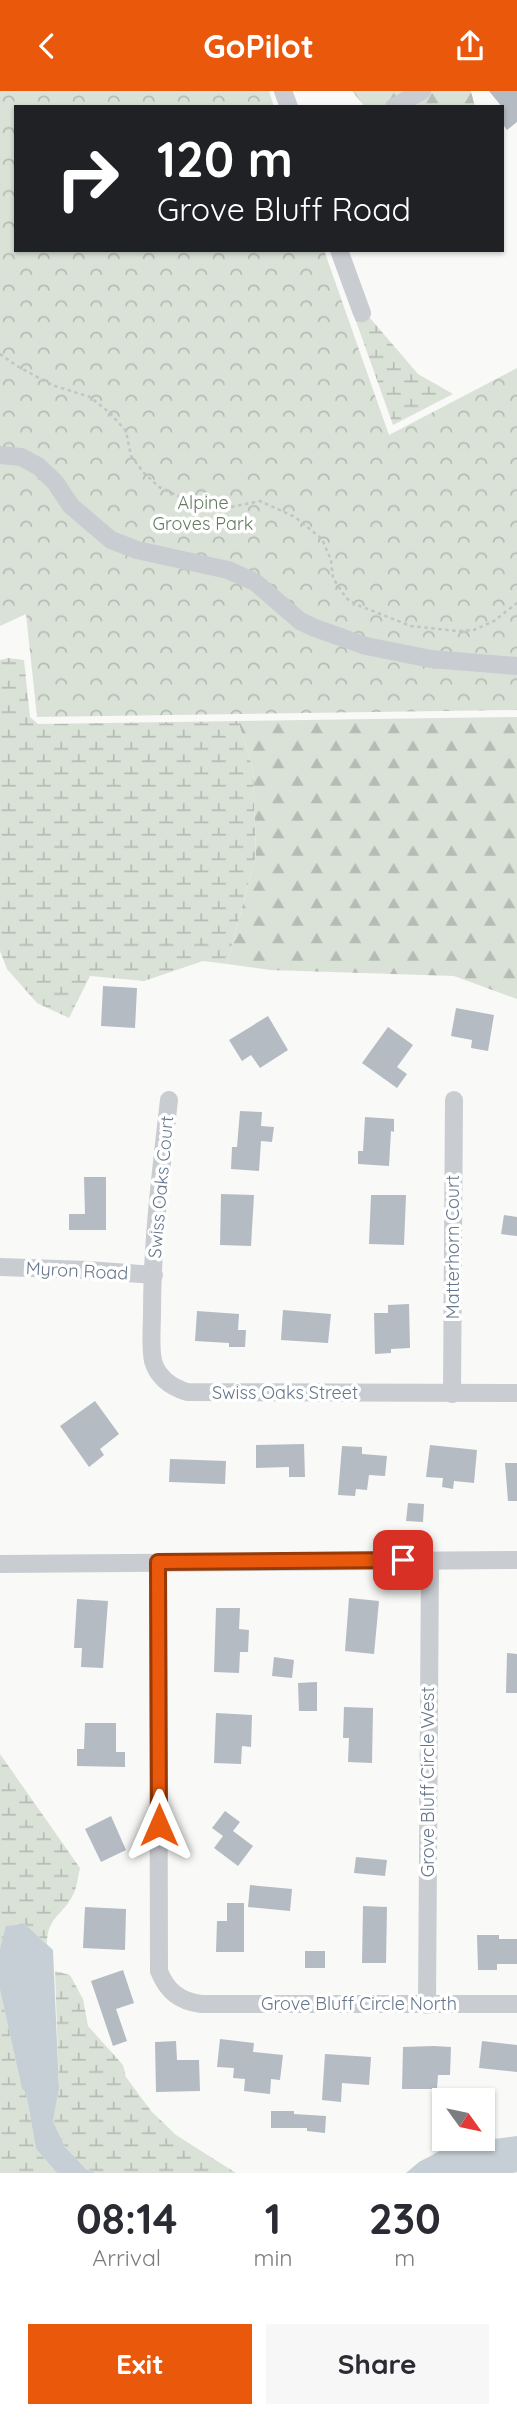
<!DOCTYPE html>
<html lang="en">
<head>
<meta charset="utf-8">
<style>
	body { margin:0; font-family:Quicksand,sans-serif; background:#f7f7f7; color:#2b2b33; height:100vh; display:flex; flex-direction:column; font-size:26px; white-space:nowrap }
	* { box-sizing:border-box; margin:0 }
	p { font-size:23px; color:#7c7c81 }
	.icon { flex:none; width:38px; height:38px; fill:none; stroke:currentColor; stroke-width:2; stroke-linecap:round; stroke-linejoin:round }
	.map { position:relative; height:2082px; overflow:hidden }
	.sheet { display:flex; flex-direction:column; background:#fff; flex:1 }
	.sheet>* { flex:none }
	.guide { position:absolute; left:14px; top:14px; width:490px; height:147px; border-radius:0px; box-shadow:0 2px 5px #0004; background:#202124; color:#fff; overflow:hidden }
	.needle { width:46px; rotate:123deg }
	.controls { position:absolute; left:432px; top:1997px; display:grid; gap:14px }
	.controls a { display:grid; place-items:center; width:63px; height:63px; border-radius:0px; background:#fff; box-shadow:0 2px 5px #0004; font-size:35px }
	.pin { position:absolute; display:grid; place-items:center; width:60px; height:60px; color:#fff; margin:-30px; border-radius:14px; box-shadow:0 4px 10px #0006 }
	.me { position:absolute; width:77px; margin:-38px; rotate:0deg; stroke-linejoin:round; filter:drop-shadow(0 0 5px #0008) }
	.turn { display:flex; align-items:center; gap:24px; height:147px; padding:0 28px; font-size:32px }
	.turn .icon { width:91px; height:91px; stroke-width:2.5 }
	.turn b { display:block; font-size:49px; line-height:60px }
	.eta { display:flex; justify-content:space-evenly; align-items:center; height:119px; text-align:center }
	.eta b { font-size:42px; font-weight:800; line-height:49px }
	.cta { display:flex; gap:14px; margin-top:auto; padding:14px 28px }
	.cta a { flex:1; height:80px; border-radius:0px; background:#ea580c; color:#fff; font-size:28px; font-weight:800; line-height:80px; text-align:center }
	.cta a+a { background:#f7f7f7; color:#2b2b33 }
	header { display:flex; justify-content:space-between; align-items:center; height:91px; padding:0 28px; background:#ea580c; color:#fff; font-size:32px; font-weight:800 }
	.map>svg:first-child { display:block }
</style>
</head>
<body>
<header><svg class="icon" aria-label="back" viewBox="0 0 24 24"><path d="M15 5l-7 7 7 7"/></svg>GoPilot<svg class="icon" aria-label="share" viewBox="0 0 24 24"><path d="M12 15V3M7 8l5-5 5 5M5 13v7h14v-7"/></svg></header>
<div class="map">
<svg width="517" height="2082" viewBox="0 0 517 2082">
	<defs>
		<pattern id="forest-firs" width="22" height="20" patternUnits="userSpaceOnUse" patternTransform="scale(1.75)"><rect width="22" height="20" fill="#dae2d7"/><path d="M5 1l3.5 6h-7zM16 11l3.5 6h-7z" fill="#b5bcb4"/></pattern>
		<pattern id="wetland-marsh" width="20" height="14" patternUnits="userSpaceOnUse" patternTransform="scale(1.75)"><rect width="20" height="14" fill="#dae2d7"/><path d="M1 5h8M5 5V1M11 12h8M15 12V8" fill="none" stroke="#b5bcb4"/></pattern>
		<pattern id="park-crowns" width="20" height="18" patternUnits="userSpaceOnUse" patternTransform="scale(1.75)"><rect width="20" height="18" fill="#dae2d7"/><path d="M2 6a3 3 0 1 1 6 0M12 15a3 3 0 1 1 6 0" fill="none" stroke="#b5bcb4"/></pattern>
	</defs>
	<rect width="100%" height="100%" fill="#f9f9f7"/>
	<g fill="url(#forest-firs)">
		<path d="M352 0H471L475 16H365Z"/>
		<path d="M517 626V908L454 885 270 879 227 873 256 764 253 678 238 630Z"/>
	</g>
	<g fill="url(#wetland-marsh)">
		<path d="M352 219 370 227 418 283 453 303 393 334Z"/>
		<path d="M8 567 24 569 30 626 38 633 238 630 253 678 256 764 227 873 203 870 144 890 90 885 69 927 37 912 7 878 0 860V569Z"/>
		<path d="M0 1663 80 1777C78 1785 77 1797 73 1804 63 1824 47 1826 47 1853L25 1833 0 1858Z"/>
		<path d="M55 1880 70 1884 83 1908 88 1935 123 1974 126 1986 151 2020 176 2044 236 2082H96L86 2078 65 2056 53 2030 59 1998Z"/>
		<path d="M0 1899 22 1998 26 2002 36 2058 57 2082H0Z"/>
	</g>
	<path fill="url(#park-crowns)" d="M0 0H269L274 16H16V159H324L389 344 517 277V619L37 626 26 523 0 535Z"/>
	<g fill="#c5cfd5">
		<path d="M25 1833 53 1859 59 1998 53 2030 65 2056 86 2078 96 2082H57L36 2058 26 2002 22 1998 0 1899V1858L6 1835Z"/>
		<path d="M517 2045V2081L513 2082H406L419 2071 453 2053Z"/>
	</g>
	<g fill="#b4bbc2">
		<path d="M489 0H517V31L507 39 502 32V16Z"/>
		<path d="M103 895 137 897 135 937 101 935Z"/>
		<path d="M456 917 494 924 488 960 471 957 472 949 451 945Z"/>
		<path d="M268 925 288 959 260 977 251 964 242 970 229 949Z"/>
		<path d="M388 936 413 954 397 976 407 983 397 997 362 972Z"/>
		<path d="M240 1020 262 1021 261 1035 274 1036 272 1051 261 1050 259 1080 231 1078 232 1056H237Z"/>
		<path d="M365 1026 394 1028V1041L391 1040 389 1075 358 1073V1060H363Z"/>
		<path d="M84 1086H106V1139H69V1123H85Z"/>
		<path d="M221 1103 254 1104 251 1155 220 1154Z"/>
		<path d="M371 1104H406L404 1154 369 1153Z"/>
		<path d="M504 1124 517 1126V1145L501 1143Z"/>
		<path d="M409 1213 410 1257 391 1258V1262L375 1263 374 1222H388V1214Z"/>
		<path d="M283 1219 331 1223 328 1252 281 1249Z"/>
		<path d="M197 1220 239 1223 238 1239H246L245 1256H229V1252L195 1250Z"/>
		<path d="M95 1310 119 1343 100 1358 104 1364 89 1376 60 1335Z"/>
		<path d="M304 1353 305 1386H289V1376L256 1377V1354Z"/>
		<path d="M430 1354 477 1359 474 1392 454 1390 453 1398 442 1396 443 1387 426 1386Z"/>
		<path d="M342 1355 362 1356V1363L387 1365 385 1385 369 1384 367 1399 356 1398 355 1405 338 1404Z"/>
		<path d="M170 1368 226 1370 225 1393 169 1391Z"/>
		<path d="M505 1372H517V1410H508Z"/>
		<path d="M408 1412 424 1413 423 1431 406 1430Z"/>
		<path d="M349 1507 379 1510 374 1563 345 1560Z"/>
		<path d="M77 1508 108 1510 103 1577 81 1576 82 1557H74Z"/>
		<path d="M216 1517H240L239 1538 249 1539 248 1561H240L239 1582 214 1581Z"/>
		<path d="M507 1562 517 1563V1602H506Z"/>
		<path d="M274 1566 294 1569 292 1587 272 1585Z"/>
		<path d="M317 1591V1620H299L298 1592Z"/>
		<path d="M344 1616 373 1617 372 1672 348 1671 349 1647H343Z"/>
		<path d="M216 1622 252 1624 251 1656 242 1655 241 1673 214 1672Z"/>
		<path d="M85 1632H116V1661H125V1676L77 1675V1658H84Z"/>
		<path d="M225 1720 240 1731 233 1740 253 1755 238 1775 214 1757 223 1745 212 1737Z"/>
		<path d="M111 1725 126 1759 101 1771 85 1738Z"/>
		<path d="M356 1766 387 1769 385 1785 354 1782Z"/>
		<path d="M250 1794 292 1798 290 1820 248 1816Z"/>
		<path d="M227 1812H244V1861H216L217 1830H227Z"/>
		<path d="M363 1815 387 1816 386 1872H362Z"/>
		<path d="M85 1816 126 1818 125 1859 83 1857Z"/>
		<path d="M477 1844H499V1848H517V1873H497V1879H478Z"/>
		<rect x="305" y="1860" width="20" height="17"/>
		<path d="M123 1879 134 1912 116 1918 127 1950 113 1955 91 1890Z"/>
		<path d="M220 1948 254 1952 253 1961 283 1964 280 1989 271 1988 270 2003 244 2000 245 1988 233 1987 234 1977 217 1976Z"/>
		<path d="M176 1950 177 1969H199L200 2000 156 2001 155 1951Z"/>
		<path d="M482 1950 517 1954V1981L479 1977Z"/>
		<path d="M434 1955 451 1956 450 1984H438L437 1998H402L403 1956Z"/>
		<path d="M325 1963 371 1966 369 1994 342 1992 341 2011 322 2009Z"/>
		<path d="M271 2020H294V2023L326 2025 325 2042 307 2040V2037H271Z"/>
	</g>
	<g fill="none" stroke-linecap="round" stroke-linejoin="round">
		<path stroke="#c2c4c7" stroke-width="2.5" stroke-dasharray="3.5 3.5" stroke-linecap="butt" d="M0 263 17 275 52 294 90 306 110 322 126 340 131 365 144 382 159 396 197 414 226 417 260 410 295 426 322 448 331 469 333 487 346 507 355 513 411 535 457 540 474 539 494 530 517 512"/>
		<g stroke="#c9ccd1" stroke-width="18">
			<path d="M283 0 289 16"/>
			<path d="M394 16 422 0"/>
			<path d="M339 159 362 222"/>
			<path d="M0 364 21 366 38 375 55 391 71 415 111 449 137 459 228 479 255 491 300 530 315 537 366 555 431 568 517 575"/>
			<path d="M169 1009C161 1079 152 1151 152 1222 152 1237 150 1255 153 1270 158 1287 171 1296 187 1301L517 1302"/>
			<path d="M0 1176 88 1179 154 1184"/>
			<path d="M452 1303 454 1009"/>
			<path d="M158 1471 159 1880C167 1900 179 1910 201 1913H517"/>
			<path d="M0 1473 517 1469"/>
			<path d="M427 1914 430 1469"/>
		</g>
	</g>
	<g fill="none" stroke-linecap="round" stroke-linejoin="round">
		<g stroke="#983908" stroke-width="18">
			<path id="route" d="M159 1734 158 1471 403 1469"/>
		</g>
		<use href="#route" stroke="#ea580c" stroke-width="12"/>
	</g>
	<g text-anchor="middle" stroke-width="7" stroke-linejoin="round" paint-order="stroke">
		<g font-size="18" fill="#647b61" stroke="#fff">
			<text x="203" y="418">Alpine<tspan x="203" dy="21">Groves Park</tspan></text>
		</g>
		<g font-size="18" fill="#66768b" stroke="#fff">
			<text transform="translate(161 1096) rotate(-85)" y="6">Swiss Oaks Court</text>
			<text transform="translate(453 1156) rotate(-90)" y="6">Matterhorn Court</text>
			<text transform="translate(77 1180) rotate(3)" y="6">Myron Road</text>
			<text x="285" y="1308">Swiss Oaks Street</text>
			<text transform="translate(428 1691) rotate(-90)" y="6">Grove Bluff Circle West</text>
			<text x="359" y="1919">Grove Bluff Circle North</text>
		</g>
	</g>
</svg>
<div class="controls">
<a><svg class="needle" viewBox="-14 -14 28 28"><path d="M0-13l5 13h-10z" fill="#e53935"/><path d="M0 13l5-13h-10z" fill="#7c7c81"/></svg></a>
</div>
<div class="pin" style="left:403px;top:1469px;background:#d93025"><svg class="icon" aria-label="arrive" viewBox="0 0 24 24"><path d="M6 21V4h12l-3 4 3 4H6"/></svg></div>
<svg class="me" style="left:159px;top:1734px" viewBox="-20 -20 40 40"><path d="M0-17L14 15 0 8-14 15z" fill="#ea580c" stroke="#fff" stroke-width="4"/></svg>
<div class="guide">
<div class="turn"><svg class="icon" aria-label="right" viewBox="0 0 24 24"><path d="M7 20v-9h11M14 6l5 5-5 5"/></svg><div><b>120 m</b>Grove Bluff Road</div></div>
</div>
</div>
<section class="sheet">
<div class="eta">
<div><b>08:14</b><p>Arrival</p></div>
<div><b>1</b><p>min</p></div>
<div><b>230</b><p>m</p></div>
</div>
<div class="cta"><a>Exit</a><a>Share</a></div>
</section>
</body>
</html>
